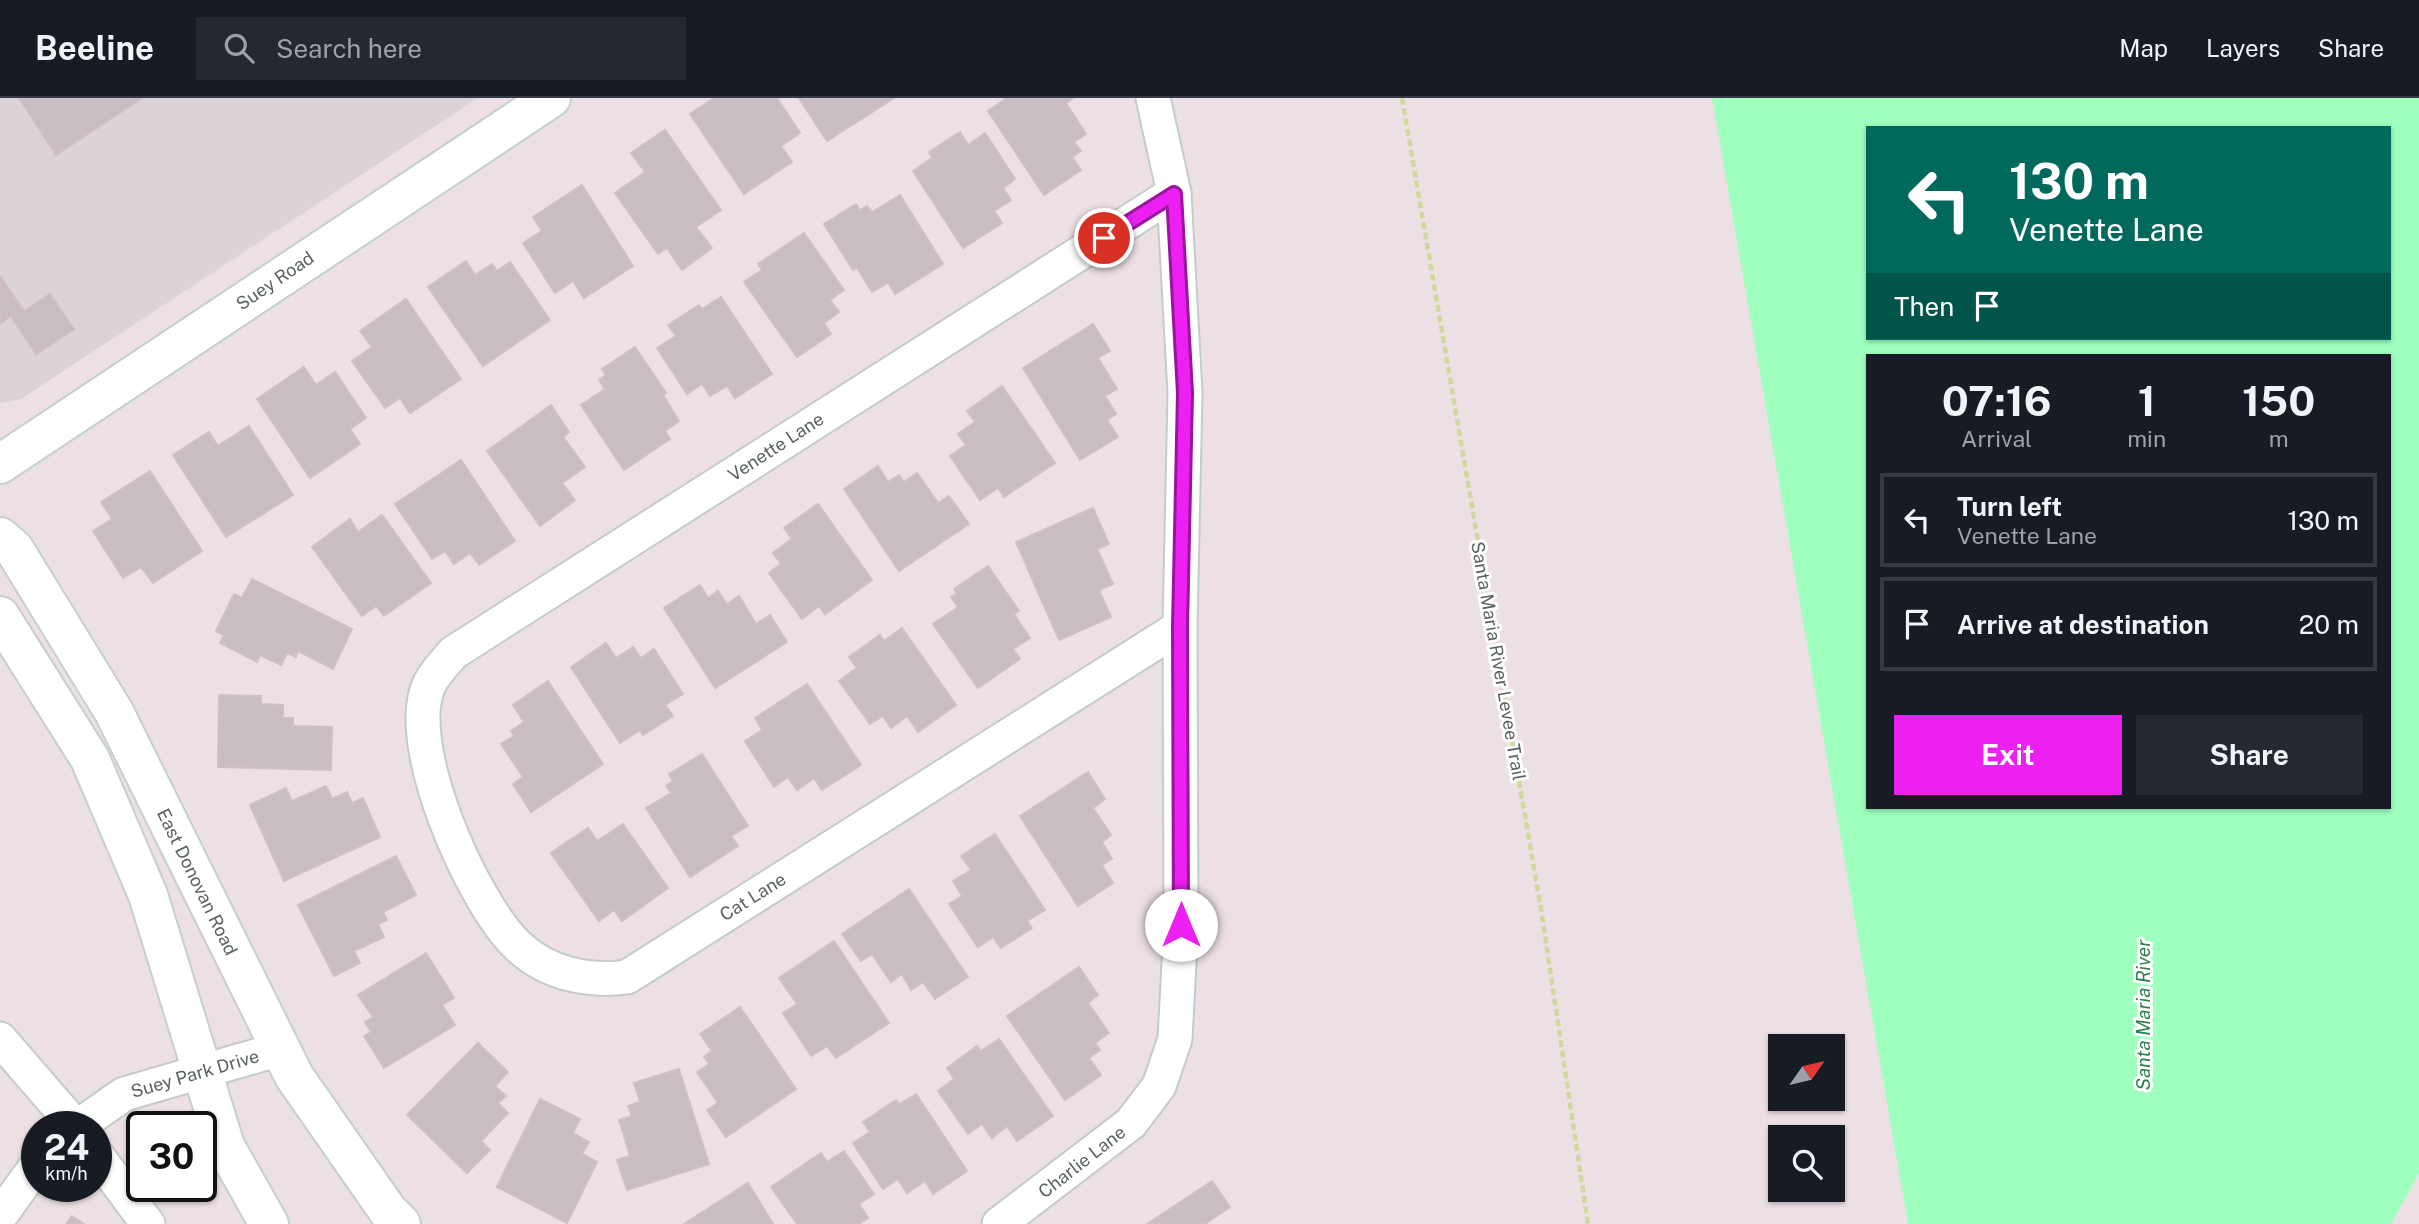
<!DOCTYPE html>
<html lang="en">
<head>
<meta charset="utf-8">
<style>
	body { margin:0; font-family:"Public Sans",sans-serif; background:#242831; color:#f1f3f6; height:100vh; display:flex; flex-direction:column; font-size:26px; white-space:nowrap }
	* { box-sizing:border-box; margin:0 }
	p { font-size:23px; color:#9ea1a6 }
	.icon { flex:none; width:38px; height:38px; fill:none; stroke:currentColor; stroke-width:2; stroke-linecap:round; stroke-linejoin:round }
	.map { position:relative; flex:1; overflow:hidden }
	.drawer { position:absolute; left:1866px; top:256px; width:525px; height:455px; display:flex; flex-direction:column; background:#171b24; border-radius:0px; box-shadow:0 2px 5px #0004 }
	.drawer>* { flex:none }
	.top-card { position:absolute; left:1866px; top:28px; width:525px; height:214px; border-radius:0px; box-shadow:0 2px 5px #0004; background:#00695c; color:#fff; overflow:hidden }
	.needle { width:46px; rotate:56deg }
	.fabs { position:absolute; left:1768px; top:936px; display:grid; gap:14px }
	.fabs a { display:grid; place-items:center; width:77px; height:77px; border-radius:0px; background:#171b24; box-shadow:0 2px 5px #0004; font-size:35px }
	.speed { position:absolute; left:21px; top:1013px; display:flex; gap:14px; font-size:35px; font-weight:700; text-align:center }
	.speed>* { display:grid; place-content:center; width:91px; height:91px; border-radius:50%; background:#171b24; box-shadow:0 2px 5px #0004; line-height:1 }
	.speed small { font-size:18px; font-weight:400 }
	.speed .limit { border:4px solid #111; border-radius:10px; background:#fff; color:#111 }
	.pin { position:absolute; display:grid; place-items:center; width:60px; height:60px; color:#fff; margin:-30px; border:4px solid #fff; border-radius:50%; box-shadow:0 2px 7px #0007 }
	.me { position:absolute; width:77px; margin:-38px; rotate:0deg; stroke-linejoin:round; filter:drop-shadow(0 0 5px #0008) }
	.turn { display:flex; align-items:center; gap:24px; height:147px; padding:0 28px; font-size:32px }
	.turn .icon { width:91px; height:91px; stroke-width:2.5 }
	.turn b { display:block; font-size:49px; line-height:60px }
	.then { display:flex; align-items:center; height:66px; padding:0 28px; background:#0003; gap:14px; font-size:26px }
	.eta { display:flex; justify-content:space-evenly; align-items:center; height:119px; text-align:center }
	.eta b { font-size:42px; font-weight:700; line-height:49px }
	.action { display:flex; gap:14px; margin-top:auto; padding:14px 28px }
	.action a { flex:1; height:80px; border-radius:0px; background:#ed20f2; color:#fff; font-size:28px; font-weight:700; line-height:80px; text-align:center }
	.action a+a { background:#242831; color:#f1f3f6 }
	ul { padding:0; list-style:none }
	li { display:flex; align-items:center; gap:21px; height:94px; margin:0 14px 10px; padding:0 14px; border:4px solid #363941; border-radius:0px }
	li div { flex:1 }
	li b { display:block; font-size:26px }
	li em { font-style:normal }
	header { display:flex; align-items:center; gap:42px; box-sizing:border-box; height:98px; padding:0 35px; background:#171b24; border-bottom:2px solid #363941 }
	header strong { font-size:33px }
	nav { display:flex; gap:38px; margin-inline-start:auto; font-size:24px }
	.search { width:490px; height:63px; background:#242831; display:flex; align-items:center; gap:18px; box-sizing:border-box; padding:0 24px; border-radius:0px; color:#9ea1a6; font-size:26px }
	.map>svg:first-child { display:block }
</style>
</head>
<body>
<header>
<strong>Beeline</strong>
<div class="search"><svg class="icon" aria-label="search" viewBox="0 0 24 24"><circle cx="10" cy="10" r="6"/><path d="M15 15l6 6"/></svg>Search here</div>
<nav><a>Map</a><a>Layers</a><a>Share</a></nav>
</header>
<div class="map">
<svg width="2419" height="1126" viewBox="0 0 2419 1126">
	<rect width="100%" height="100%" fill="#ede0e4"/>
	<path fill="#dbd3d5" d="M0 0H478L21 301 0 305Z"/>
	<path fill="#9effbe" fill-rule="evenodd" d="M1712 0H2419V1075L2391 1126H1908ZM1867 30H2389V240H1867ZM1867 257H2389V709H1867Z"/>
	<g fill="#c8bdc1" stroke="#d2bec6" stroke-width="2">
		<path d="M19 0H142L56 57Z"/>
		<path d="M714 0H777L800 35 781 48 792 64 744 96 690 16Z"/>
		<path d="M799 0H894L827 43Z"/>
		<path d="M1007 0H1073L1066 5 1086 36 1074 44 1081 53 1072 59 1081 72 1044 97 988 13Z"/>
		<path d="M665 32 721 112 696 129 712 150 682 172 667 150 658 156 615 95 645 74 631 55Z"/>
		<path d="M960 34 968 47 985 35 1015 81 1003 90 1011 102 994 113 1002 125 963 150 913 73 932 60 929 54Z"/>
		<path d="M582 87 633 168 584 200 573 183 555 195 523 145 542 133 533 119Z"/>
		<path d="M900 97 943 166 895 196 888 185 872 194 857 170 853 172 824 126 856 106 860 112 867 108 872 114Z"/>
		<path d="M804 135 844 192 830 202 839 214 824 225 831 236 797 259 744 184 762 172 758 166Z"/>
		<path d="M466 163 475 177 492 166 497 173 510 164 550 222 483 268 428 189Z"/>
		<path d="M0 178 24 213 50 196 74 231 36 256 11 218 0 226Z"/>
		<path d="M721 199 772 276 735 300 727 288 710 298 702 286 687 296 657 250 676 238 668 227 699 207 702 211Z"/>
		<path d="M406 201 461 281 410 315 400 300 385 310 352 263 372 249 360 233Z"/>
		<path d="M1093 226 1110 253 1098 260 1117 291 1105 298 1116 316 1107 322 1118 339 1080 362 1023 270Z"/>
		<path d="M635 249 666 295 663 297 679 323 665 333 670 341 624 372 581 307 605 291 599 282 606 277 602 271Z"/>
		<path d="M304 269 316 287 335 274 366 320 350 331 360 346 310 380 257 301Z"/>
		<path d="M1002 288 1055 365 1004 399 998 390 980 402 950 358 966 347 958 336 975 324 967 313Z"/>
		<path d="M551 307 569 334 563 339 585 369 562 385 575 402 540 428 487 353Z"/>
		<path d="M249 328 293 397 226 439 173 357 209 334 218 348Z"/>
		<path d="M461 362 515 443 479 467 470 455 454 466 445 453 432 461 395 406Z"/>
		<path d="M878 368 888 384 899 377 904 384 917 375 938 405 949 398 969 426 899 473 844 391Z"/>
		<path d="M150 373 202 453 153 485 141 469 123 480 93 433 112 421 101 404Z"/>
		<path d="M818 406 872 482 825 516 819 508 802 521 769 475 781 466 773 455 792 441 784 430Z"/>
		<path d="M1093 410 1109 446 1097 451 1113 486 1099 492 1111 519 1059 542 1016 444Z"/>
		<path d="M382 417 431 485 384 518 376 508 362 518 312 449 350 421 358 434Z"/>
		<path d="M988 468 1019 513 1014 516 1030 540 1013 551 1020 561 978 590 933 526 958 509 951 499 957 496 954 491Z"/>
		<path d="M252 481 352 531 333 571 298 553 296 559 287 555 281 567 260 557 257 564 220 545 224 537 216 533 234 496 242 500Z"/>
		<path d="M700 487 708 500 718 493 727 506 739 498 756 526 770 517 787 544 715 590 664 510Z"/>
		<path d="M902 530 956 607 918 634 907 618 891 630 883 618 870 626 839 583 857 570 849 559 880 537 884 543Z"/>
		<path d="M606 545 616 560 633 549 641 560 654 551 683 596 665 607 673 618 643 637 640 632 620 645 571 569Z"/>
		<path d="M548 583 603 666 531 714 513 686 523 679 501 646 514 638 511 633 524 624 513 607Z"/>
		<path d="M807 586 861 667 822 692 814 680 797 692 788 679 774 689 745 643 762 632 755 620Z"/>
		<path d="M219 597 261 598V606L283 607V620H293V628L332 629 331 672 218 669Z"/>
		<path d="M702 656 748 728 731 738 738 748 690 779 646 710 671 695 666 688 673 683 669 676Z"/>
		<path d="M1088 674 1105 701 1093 710 1111 737 1102 744 1112 761 1102 767 1113 785 1078 808 1020 718Z"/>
		<path d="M326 688 332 701 347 694 352 705 363 700 380 739 284 783 250 707 286 690 292 703Z"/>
		<path d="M623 726 668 790 622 823 614 812 599 823 551 755 588 730 597 743Z"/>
		<path d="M995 736 1045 812 1027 823 1032 830 1001 850 993 839 978 849 949 806 962 798 953 783 971 772 961 758Z"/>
		<path d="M396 758 416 797 383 814 387 822 378 826 384 839 354 853 360 865 334 878 298 807Z"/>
		<path d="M909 791 968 879 935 901 923 884 911 892 902 876 891 884 872 856 861 863 842 836Z"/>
		<path d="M834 843 889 925 836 960 827 948 811 958 783 915 797 906 779 880Z"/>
		<path d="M426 855 454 900 442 907 455 927 384 970 364 938 371 934 365 924 373 919 358 897Z"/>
		<path d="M1079 869 1098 897 1088 905 1109 935 1095 945 1100 952 1089 960 1101 977 1065 1002 1007 918Z"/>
		<path d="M740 909 796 991 726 1039 707 1012 718 1005 697 974 709 966 704 959 712 953 700 936Z"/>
		<path d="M999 941 1053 1018 1017 1043 1007 1028 992 1040 982 1026 968 1036 938 993 954 981 947 970 977 948 981 953Z"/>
		<path d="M478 945 508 974 495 988 506 998 498 1005 508 1015 481 1043 490 1052 467 1075 407 1017Z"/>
		<path d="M679 971 709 1066 627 1092 617 1062 630 1058 619 1022 632 1018 628 1008 640 1004 634 985Z"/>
		<path d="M916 996 967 1073 933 1096 925 1083 907 1095 898 1081 883 1091 853 1045 870 1034 863 1024 896 1002 899 1006Z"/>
		<path d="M540 1001 580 1021 573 1035 589 1044 582 1056 597 1064 567 1125 497 1089Z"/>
		<path d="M844 1053 874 1096 859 1106 868 1120 859 1126H797L771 1089 821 1055 827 1064Z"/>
		<path d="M1212 1083 1230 1109 1205 1126H1147Z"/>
		<path d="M748 1085 773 1126H684Z"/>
		<path d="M72 1118 84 1126H66Z"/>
	</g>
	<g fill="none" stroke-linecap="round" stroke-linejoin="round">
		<g stroke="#c4ccc8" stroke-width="37">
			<g id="street">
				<path d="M1174 95 453 555C446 564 435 574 430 585 400 643 473 806 518 848 548 876 588 884 627 879L1180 529"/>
				<path d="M0 941 76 1029"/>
				<path d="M77 1029 124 996 280 951"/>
				<path d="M96 1056 148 1126"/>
				<path d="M0 1118 37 1067"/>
				<path d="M999 1126 1131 1025 1159 988 1175 941 1181 827 1180 529 1185 295 1174 95 1153 0"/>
			</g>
		</g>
		<g stroke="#c6d0cb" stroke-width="42">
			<g id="secondary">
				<path d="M0 366 551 0"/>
				<path d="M0 439 14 451 114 614 294 978 388 1113 401 1126"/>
				<path d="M0 518 90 661 148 797 225 1048 269 1126"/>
			</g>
		</g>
		<path stroke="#d0d99d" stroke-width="4.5" stroke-dasharray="7 3.5" stroke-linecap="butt" d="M1402 0 1541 811 1588 1126"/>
		<use href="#street" stroke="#fff" stroke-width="33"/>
		<use href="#secondary" stroke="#fff" stroke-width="38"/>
	</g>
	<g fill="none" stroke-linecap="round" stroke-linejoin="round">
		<g stroke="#9a159d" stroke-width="18">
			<path id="route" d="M1104 140 1174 96 1185 295 1180 529 1181 827"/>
		</g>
		<use href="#route" stroke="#ed20f2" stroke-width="12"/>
	</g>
	<g text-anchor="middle" stroke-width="6" stroke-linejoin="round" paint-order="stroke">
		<g font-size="18" fill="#59625d" stroke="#fff">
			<text transform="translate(275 183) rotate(-34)" y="6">Suey Road</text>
			<text transform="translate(776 349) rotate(-33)" y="6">Venette Lane</text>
			<text transform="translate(1498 563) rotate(80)" y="6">Santa Maria River Levee Trail</text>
			<text transform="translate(197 784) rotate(64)" y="6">East Donovan Road</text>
			<text transform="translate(753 799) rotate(-32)" y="6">Cat Lane</text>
			<text transform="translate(195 976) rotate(-16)" y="6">Suey Park Drive</text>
			<text transform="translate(1082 1064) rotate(-38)" y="6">Charlie Lane</text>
		</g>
		<g font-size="19" font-style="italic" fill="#2a7f4c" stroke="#fff">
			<text transform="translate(2143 917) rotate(-90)" y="7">Santa Maria River</text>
		</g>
	</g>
</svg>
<div class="fabs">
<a><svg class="needle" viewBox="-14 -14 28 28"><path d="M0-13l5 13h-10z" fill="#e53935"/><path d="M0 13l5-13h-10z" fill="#9ea1a6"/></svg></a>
<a><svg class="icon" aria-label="search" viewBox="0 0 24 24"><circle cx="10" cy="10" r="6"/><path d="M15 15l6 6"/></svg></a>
</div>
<div class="speed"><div>24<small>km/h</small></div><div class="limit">30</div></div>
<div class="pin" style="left:1104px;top:140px;background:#d93025"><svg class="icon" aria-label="arrive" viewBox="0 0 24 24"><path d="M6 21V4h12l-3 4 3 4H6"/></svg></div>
<svg class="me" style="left:1181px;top:827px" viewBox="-20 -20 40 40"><circle r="19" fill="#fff"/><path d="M0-13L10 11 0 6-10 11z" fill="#ed20f2"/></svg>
<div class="top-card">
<div class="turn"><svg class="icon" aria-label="left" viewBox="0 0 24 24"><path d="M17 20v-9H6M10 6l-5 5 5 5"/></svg><div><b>130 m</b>Venette Lane</div></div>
<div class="then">Then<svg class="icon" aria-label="arrive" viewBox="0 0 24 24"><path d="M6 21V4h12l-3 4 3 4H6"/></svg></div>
</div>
<section class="drawer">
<div class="eta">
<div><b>07:16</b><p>Arrival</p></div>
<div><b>1</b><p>min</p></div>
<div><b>150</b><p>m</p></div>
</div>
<ul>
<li><svg class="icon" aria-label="left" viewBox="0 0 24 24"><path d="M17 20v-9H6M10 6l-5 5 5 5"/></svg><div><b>Turn left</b><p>Venette Lane</p></div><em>130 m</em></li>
<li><svg class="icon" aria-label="arrive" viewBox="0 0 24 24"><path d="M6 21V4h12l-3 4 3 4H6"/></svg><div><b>Arrive at destination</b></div><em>20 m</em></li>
</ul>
<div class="action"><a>Exit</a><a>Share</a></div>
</section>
</div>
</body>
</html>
